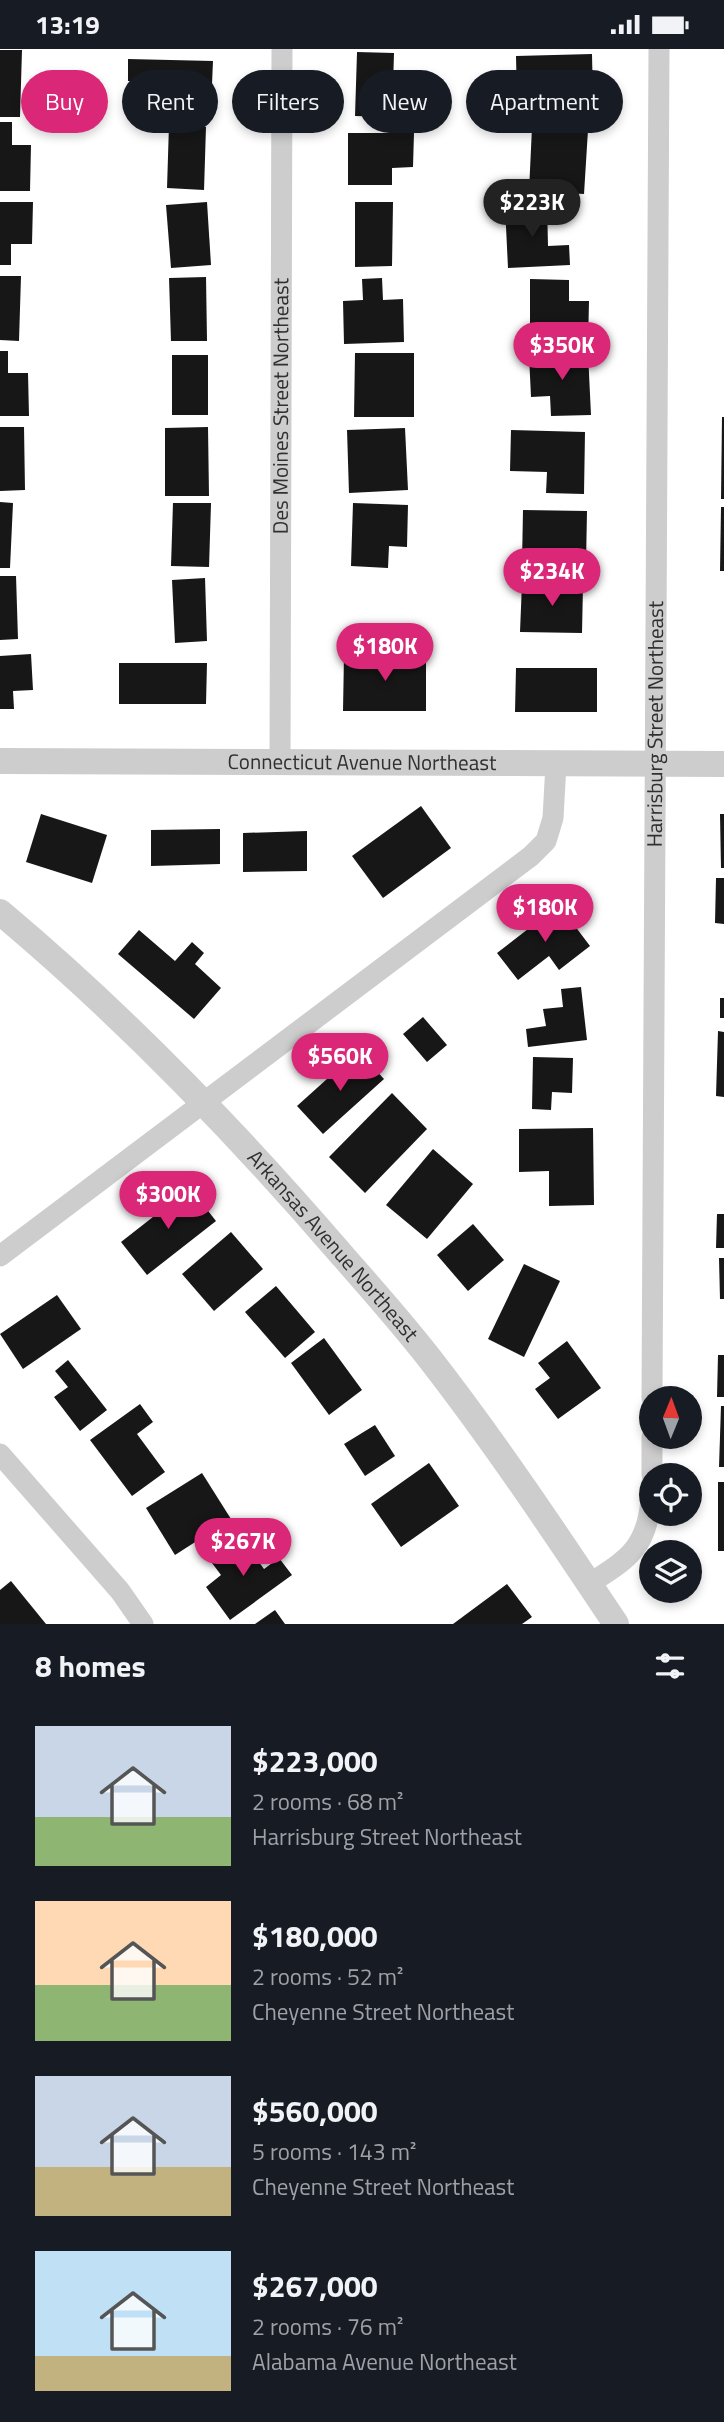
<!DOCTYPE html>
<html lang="en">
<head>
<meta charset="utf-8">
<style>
	body { margin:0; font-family:"Titillium Web",sans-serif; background:#20242c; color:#f1f3f6; height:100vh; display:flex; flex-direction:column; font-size:26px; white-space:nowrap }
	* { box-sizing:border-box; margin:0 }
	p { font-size:23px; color:#9ea1a6 }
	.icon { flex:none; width:38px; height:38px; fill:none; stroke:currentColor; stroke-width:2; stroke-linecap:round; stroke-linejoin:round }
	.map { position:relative; height:1575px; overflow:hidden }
	.drawer { display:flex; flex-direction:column; background:#171b24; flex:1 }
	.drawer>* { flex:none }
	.guide { position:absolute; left:21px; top:21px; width:682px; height:63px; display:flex; gap:14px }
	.needle { width:46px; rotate:1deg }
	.fabs { position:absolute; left:639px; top:1337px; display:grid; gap:14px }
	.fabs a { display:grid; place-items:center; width:63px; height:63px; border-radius:50%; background:#171b24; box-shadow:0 4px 10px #0003; font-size:35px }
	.price { position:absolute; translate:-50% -60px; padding:0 16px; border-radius:24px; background:#db2777; color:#fff; font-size:23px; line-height:46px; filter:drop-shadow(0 2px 4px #0008) }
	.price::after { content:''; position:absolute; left:50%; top:42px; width:21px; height:16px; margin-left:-10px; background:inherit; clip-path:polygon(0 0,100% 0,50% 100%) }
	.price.current { background:#222; color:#fff }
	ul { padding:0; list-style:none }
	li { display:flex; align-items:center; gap:21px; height:175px; padding:0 35px }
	li span { display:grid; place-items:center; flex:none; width:196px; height:140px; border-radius:0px; color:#555 }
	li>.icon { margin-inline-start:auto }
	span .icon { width:84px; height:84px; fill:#fffc; stroke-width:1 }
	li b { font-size:30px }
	h2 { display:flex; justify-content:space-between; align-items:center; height:84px; padding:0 35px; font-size:30px }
	.chip { padding:0 24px; border-radius:32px; background:#171b24; box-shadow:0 4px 10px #0003; font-size:24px; line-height:63px }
	.chip.current { background:#db2777; color:#fff }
	.status { display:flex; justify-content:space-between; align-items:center; height:49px; padding:0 35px; background:#171b24; direction:ltr }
	.status svg { height:19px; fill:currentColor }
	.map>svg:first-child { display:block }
	.building { fill:#171717 }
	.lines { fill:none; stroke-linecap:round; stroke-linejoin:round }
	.minor { stroke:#cdcdcd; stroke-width:21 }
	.tertiary { stroke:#cdcdcd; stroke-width:26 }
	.labels { text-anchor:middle; stroke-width:7; stroke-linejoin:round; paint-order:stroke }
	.street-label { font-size:21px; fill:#303030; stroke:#fff }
</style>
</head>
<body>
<div class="status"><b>13:19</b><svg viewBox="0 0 49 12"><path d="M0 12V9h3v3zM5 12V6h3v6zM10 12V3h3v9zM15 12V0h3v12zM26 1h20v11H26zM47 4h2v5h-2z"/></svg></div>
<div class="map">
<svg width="724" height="1575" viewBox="0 0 724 1575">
	<rect width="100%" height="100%" fill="#fff"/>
	<g class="building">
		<polygon points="0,1 22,1 20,68 0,68"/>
		<polygon points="357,3 394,4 392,68 355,67"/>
		<polygon points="592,5 593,51 517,52 516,7"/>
		<polygon points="128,10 213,12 212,35 191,34 190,56 148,56 149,33 128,32"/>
		<polygon points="0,73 12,73 12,96 31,96 30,142 0,142"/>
		<polygon points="169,76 206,78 204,141 167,139"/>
		<polygon points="532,78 588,81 584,145 529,142"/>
		<polygon points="348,84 414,84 413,118 392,119 392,136 348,136"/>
		<polygon points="0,153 33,153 32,195 11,195 11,216 0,216"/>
		<polygon points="207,153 211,216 171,219 166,156"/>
		<polygon points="355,153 393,153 392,217 355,218"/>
		<polygon points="547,155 548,197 569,196 570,216 508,219 505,157"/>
		<polygon points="0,227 21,227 19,292 0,291"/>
		<polygon points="206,228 207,292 171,292 169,229"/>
		<polygon points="382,229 383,251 403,250 404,293 344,295 343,252 363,251 362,230"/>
		<polygon points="530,230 569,231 569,252 589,252 588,296 530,295"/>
		<polygon points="0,302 8,302 8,324 28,324 29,367 0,367"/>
		<polygon points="355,304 414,304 414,368 354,368"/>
		<polygon points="588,304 591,366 551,367 550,347 531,348 529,306"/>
		<rect x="172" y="306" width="36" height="60"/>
		<polygon points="722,368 724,368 724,450 721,450"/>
		<polygon points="0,378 24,378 25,441 0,442"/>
		<polygon points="208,378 209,447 165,447 165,379"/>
		<polygon points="405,379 408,441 349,444 347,381"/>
		<polygon points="511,381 585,383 584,445 546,444 547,423 510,422"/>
		<polygon points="0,453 13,454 10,519 0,519"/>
		<polygon points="173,454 211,454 209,518 171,517"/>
		<polygon points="353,454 408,456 407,498 389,497 388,519 351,517"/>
		<polygon points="721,458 724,458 724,522 720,522"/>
		<polygon points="523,461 587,462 586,515 522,514"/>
		<polygon points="0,527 16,527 18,590 0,591"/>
		<polygon points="205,529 207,592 175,594 172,531"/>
		<polygon points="522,534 583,536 582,584 520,583"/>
		<polygon points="31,605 33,641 13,642 14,660 0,660 0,607"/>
		<polygon points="426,605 426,662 343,662 344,606"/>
		<polygon points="119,614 207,614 206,655 119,655"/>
		<polygon points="516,619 597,619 597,663 515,663"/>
		<polygon points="421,757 451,799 383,849 352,807"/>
		<polygon points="41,765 107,786 92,834 26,813"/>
		<polygon points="720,765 724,765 724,819 721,819"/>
		<polygon points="220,780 220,815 151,817 151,781"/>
		<polygon points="307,782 307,822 243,823 243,784"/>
		<polygon points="716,829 724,829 724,875 715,874"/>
		<polygon points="559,856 590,897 559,921 549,907 518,931 497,904"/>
		<polygon points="139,881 175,912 192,893 204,904 195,915 221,939 194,970 118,905"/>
		<polygon points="581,938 587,991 528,998 526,980 546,977 543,960 563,958 561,940"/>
		<rect x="720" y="949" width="4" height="20"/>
		<polygon points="423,968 447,996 427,1013 403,985"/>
		<polygon points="718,982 724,983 724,1048 716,1047"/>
		<polygon points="358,1002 384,1030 323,1085 297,1057"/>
		<polygon points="533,1008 573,1009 572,1044 552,1043 551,1061 532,1060"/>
		<polygon points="392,1044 427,1080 365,1144 329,1108"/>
		<polygon points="593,1079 594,1156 549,1157 549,1122 519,1123 519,1080"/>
		<polygon points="433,1100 473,1135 427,1190 386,1156"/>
		<polygon points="190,1139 216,1172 147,1226 121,1193"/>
		<polygon points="717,1165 724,1165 724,1199 716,1199"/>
		<polygon points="473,1175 504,1211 468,1242 437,1206"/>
		<polygon points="231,1183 263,1220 214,1262 182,1225"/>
		<polygon points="719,1209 724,1209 724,1250 720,1250"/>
		<polygon points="524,1215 560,1232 524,1308 488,1290"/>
		<polygon points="276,1237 315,1283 285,1309 245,1263"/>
		<polygon points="57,1246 81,1280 23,1320 0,1285"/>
		<polygon points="324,1289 362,1341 329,1366 291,1314"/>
		<polygon points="567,1292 601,1339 558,1370 535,1340 550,1329 538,1314"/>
		<polygon points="718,1306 724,1306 724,1348 717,1348"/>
		<polygon points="68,1311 107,1361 80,1382 54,1348 68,1338 55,1322"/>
		<polygon points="140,1355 153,1373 137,1385 165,1423 132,1447 90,1391"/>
		<polygon points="721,1357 724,1357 724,1418 719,1418"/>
		<polygon points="375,1376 395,1407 365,1427 344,1395"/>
		<polygon points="429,1414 459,1457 401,1498 371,1455"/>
		<polygon points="202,1424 231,1470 175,1506 146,1459"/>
		<rect x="718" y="1433" width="6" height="69"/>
		<polygon points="240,1487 264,1520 279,1509 292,1526 230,1571 206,1538 221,1526 209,1510"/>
		<polygon points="11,1532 46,1575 0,1575 0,1541"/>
		<polygon points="507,1535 532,1568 522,1575 453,1575"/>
		<polygon points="275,1561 285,1575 255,1575"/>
	</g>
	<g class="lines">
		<g class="minor">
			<path id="s1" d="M 280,714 L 282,0"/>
			<polyline points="0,1207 531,807 546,792 553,769 556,715"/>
			<path id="s2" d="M 652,1349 L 659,0"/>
			<polyline points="0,1405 120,1542 143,1575"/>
			<polyline points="652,1426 652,1388"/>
			<path d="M 589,1535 C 628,1510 647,1499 651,1450"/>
		</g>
		<g class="tertiary">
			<path id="s3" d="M 0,712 L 724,715"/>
			<path id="s4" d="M 0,863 C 123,966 236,1083 341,1205 C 371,1239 402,1274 430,1310 C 496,1395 556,1485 616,1575"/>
		</g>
	</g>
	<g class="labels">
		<g class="street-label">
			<text dy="7" stroke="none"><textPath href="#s1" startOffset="357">Des Moines Street Northeast</textPath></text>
			<text dy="7" stroke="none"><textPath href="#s2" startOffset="674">Harrisburg Street Northeast</textPath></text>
			<text dy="7" stroke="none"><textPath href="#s3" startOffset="362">Connecticut Avenue Northeast</textPath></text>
			<text dy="7" stroke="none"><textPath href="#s4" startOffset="472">Arkansas Avenue Northeast</textPath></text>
		</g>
	</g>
</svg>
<div class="fabs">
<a><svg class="needle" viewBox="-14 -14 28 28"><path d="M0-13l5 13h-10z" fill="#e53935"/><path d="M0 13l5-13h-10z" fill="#9ea1a6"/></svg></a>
<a><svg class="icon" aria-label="locate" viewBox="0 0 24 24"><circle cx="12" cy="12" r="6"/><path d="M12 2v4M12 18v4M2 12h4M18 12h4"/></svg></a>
<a><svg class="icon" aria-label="layers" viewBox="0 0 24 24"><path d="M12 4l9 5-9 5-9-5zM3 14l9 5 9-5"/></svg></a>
</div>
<b class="price current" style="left:532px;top:190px">$223K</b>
<b class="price" style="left:562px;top:333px">$350K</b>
<b class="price" style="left:552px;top:559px">$234K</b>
<b class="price" style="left:385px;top:634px">$180K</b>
<b class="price" style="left:545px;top:895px">$180K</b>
<b class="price" style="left:340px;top:1044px">$560K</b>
<b class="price" style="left:168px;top:1182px">$300K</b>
<b class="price" style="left:243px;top:1529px">$267K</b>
<div class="guide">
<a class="chip current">Buy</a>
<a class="chip">Rent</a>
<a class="chip">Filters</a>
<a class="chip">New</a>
<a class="chip">Apartment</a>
</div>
</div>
<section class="drawer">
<h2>8 homes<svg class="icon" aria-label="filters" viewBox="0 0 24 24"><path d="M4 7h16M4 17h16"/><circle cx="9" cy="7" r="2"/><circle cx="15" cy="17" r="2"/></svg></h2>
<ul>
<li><span style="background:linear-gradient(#c9d6e8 65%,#8fb573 0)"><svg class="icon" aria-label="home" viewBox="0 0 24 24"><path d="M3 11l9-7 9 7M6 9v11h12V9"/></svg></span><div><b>$223,000</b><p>2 rooms · 68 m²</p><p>Harrisburg Street Northeast</p></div></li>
<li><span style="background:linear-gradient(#ffd9b3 60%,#8fb573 0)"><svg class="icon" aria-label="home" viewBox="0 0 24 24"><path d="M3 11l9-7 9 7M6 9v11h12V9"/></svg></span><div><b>$180,000</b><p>2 rooms · 52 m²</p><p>Cheyenne Street Northeast</p></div></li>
<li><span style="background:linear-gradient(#c9d6e8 65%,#c2b280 0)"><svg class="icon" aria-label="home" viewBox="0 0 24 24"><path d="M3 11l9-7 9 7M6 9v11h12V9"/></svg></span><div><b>$560,000</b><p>5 rooms · 143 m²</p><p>Cheyenne Street Northeast</p></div></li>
<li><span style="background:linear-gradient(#bfe0f5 75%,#c2b280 0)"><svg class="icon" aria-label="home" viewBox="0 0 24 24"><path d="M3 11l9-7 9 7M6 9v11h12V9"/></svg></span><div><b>$267,000</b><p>2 rooms · 76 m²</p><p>Alabama Avenue Northeast</p></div></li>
</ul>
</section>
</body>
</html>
